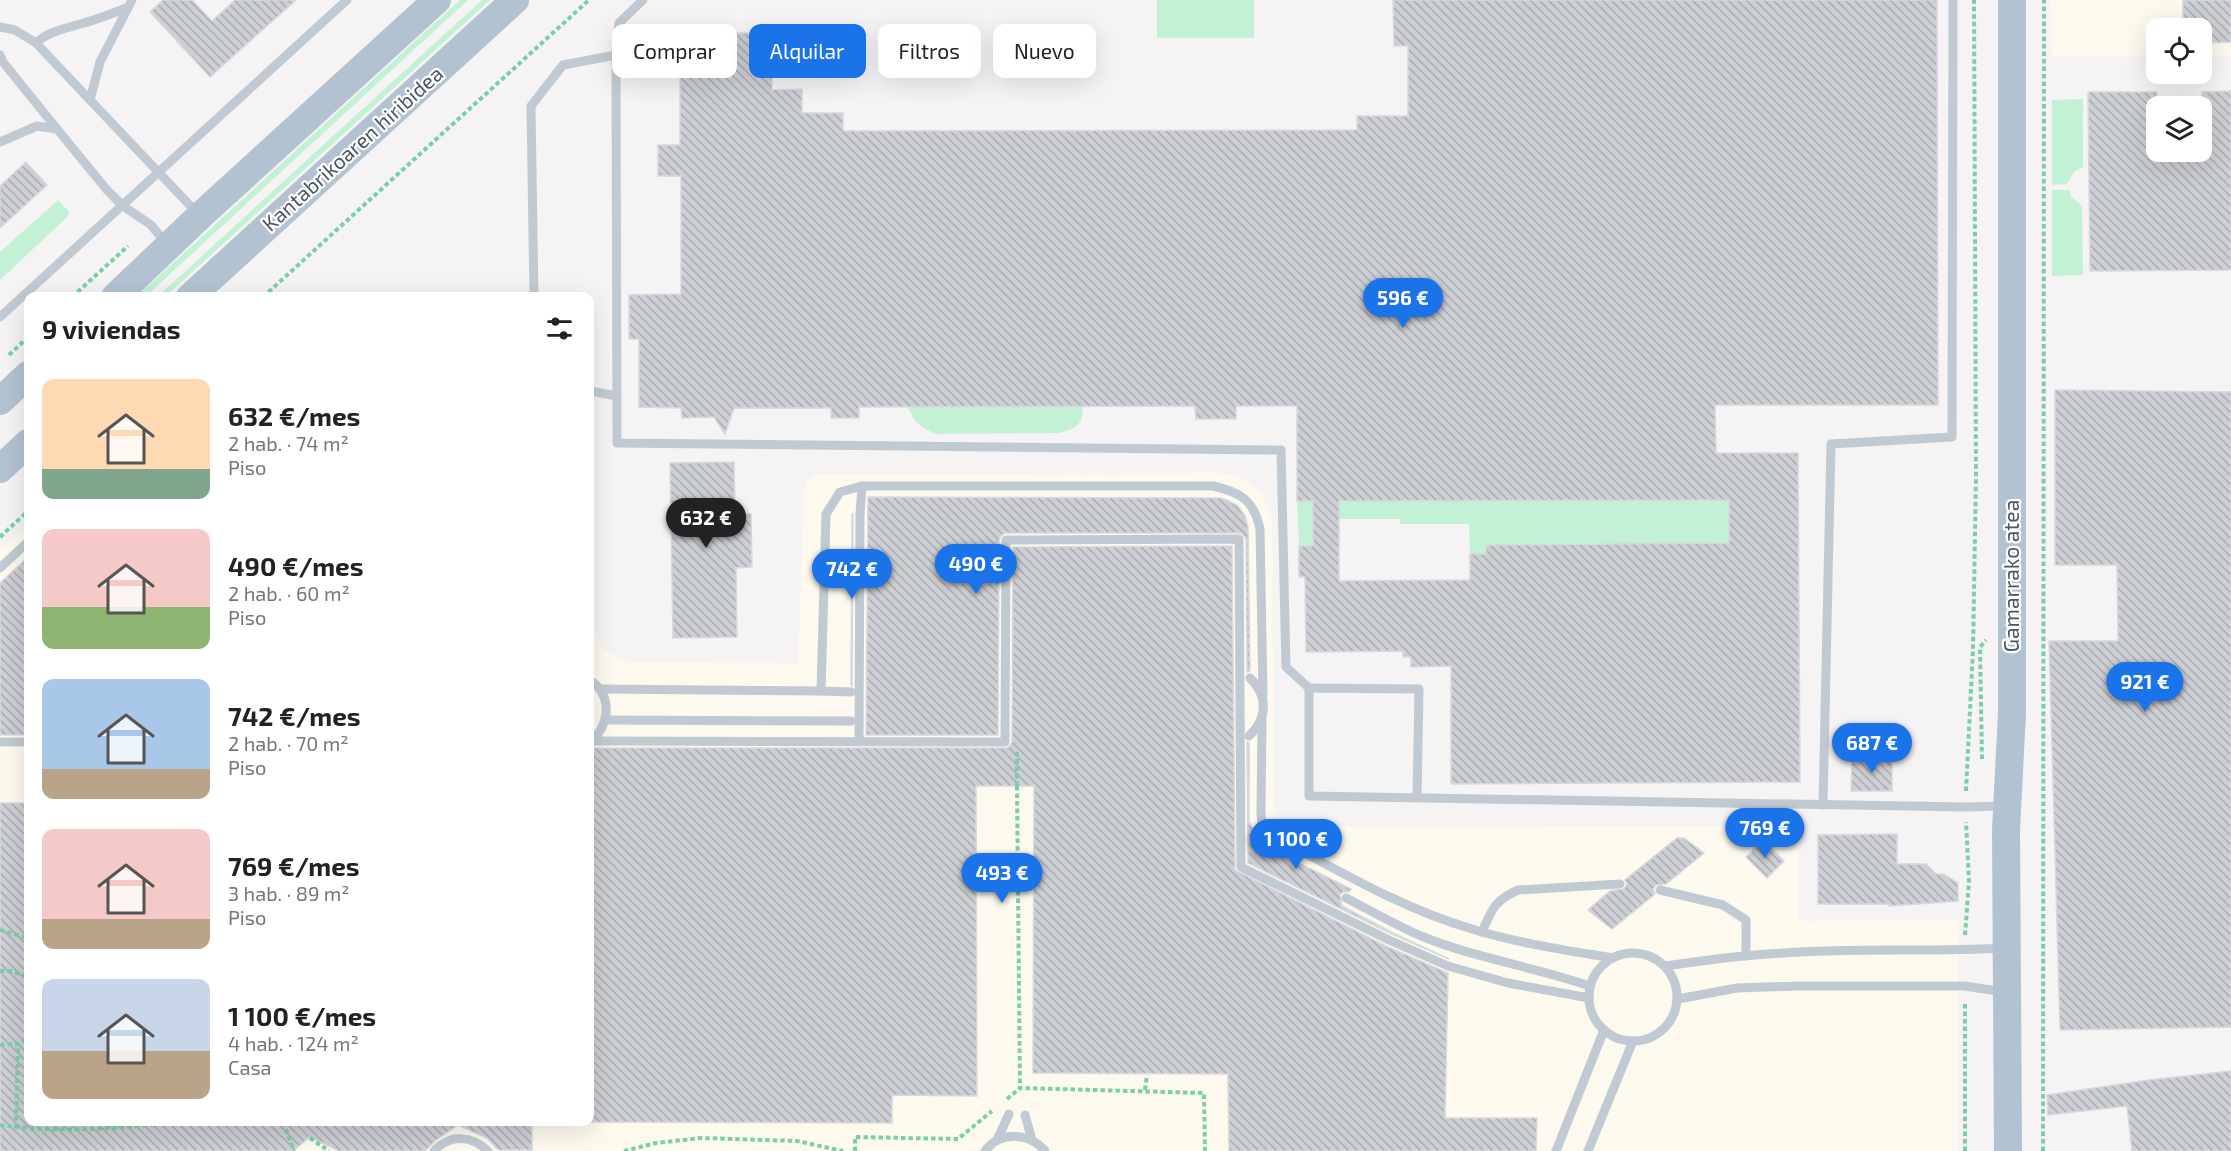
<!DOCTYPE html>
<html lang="es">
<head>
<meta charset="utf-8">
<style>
	body { margin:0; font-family:"Exo 2",sans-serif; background:#f6f6f6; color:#222; height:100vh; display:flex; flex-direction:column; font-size:22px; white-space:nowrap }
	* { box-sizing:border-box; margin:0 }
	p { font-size:20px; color:#767676 }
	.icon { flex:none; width:33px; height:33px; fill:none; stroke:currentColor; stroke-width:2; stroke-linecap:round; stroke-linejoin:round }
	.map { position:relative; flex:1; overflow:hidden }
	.details { position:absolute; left:24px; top:292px; width:570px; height:834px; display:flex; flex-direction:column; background:#fff; border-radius:12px; box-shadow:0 6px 24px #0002 }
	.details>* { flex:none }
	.hud { position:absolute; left:612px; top:24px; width:570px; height:54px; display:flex; gap:12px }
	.fabs { position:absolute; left:2146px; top:18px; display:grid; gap:12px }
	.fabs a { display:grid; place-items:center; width:66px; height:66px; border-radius:12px; background:#fff; box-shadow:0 6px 24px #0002; font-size:30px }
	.price { position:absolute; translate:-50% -51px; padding:0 14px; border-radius:21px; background:#1a73e8; color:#fff; font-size:20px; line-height:39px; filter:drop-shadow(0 2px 3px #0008) }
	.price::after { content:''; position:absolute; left:50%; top:36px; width:18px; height:14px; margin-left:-9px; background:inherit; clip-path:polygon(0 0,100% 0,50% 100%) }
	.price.selected { background:#222; color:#fff }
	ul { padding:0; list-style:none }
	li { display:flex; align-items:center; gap:18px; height:150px; padding:0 18px }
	li span { display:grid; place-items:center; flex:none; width:168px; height:120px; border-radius:12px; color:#555 }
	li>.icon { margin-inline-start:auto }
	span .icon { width:72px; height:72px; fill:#fffc; stroke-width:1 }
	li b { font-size:26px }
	h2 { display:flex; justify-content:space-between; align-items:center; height:72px; padding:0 18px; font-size:26px }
	.tag { padding:0 21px; border-radius:12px; background:#fff; box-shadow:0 6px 24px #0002; font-size:21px; line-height:54px }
	.tag.selected { background:#1a73e8; color:#fff }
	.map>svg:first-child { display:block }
	.commercial { fill:#fdf9ef }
	.green { fill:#c3f1d5 }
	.building { fill:url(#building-back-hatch); stroke:#d7d9de; stroke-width:1.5; fill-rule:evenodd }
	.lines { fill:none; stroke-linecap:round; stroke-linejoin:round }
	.path { stroke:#7ad0a6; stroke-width:4; stroke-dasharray:4.5 3; stroke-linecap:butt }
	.service { stroke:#c1cad2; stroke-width:9 }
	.primary { stroke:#b3c2d1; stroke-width:28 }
	.path-bridge { stroke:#7ad0a6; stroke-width:4; stroke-dasharray:4.5 3; stroke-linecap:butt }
	.service-bridge { stroke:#c1cad2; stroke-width:9 }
	.labels { text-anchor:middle; stroke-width:4.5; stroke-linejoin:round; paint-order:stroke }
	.street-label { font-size:21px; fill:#4a5661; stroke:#fff }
</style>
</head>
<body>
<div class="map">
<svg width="2231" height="1151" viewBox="0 0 2231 1151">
	<defs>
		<pattern id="building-back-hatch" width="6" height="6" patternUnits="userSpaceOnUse" patternTransform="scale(1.5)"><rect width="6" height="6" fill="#cdcfd5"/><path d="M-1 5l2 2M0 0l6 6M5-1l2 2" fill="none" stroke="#a8abb0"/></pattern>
	</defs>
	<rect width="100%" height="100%" fill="#f5f3f3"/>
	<g class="commercial">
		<polygon points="2051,0 2231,0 2231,56 2202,56 2202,28 2157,28 2157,56 2052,57"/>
		<polygon points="590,468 593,482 593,627 597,638 605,650 620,659 632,662 798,663 805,484 816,474 1220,473 1231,474 1245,480 1256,488 1264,498 1272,518 1274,804 1276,815 1282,821 1296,827 1799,826 1799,921 1959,920 1957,1151 0,1151 0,550 28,525 28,1122 590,1122"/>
	</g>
	<g class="green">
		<polygon points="460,0 468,0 145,297 136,297"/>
		<polygon points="482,0 490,0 165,297 157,297"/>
		<rect x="1157" y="0" width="97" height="38"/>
		<polygon points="2083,99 2083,167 2074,172 2067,184 2052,185 2052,100"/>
		<polygon points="2052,190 2069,190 2071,196 2082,206 2083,275 2052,276"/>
		<polygon points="58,200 69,212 67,217 0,280 0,252"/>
		<path d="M 1083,406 C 1083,425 1076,428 1060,433 L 936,434 C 921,428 914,422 908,407 Z"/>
		<polygon points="1716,453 1729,453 1729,522 1798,522 1799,543 1486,545 1486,554 1470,554 1469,524 1400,524 1400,519 1314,519 1313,546 1299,546 1297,501 1715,500"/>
	</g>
	<g class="building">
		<polygon points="163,0 192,0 212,21 235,0 296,0 210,77 150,12"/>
		<path d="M 1393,0 L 1937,0 L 1938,405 L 1715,405 L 1716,453 L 1798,453 L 1800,782 L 1451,784 L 1451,666 L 1411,667 L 1411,657 L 1403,657 L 1403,651 L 1306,652 L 1305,577 L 1299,577 L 1299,546 L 1313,546 L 1313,501 L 1297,501 L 1297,406 L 1236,406 L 1236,419 L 1196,419 L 1195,406 L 859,407 L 859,418 L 831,418 L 831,408 L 734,408 L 725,434 L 714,417 L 682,418 L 681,408 L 639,407 L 639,339 L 629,339 L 629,295 L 681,294 L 681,176 L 658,176 L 658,145 L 680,145 L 680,33 L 770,33 L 770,48 L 772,48 L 772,90 L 802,89 L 802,113 L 843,113 L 843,131 L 1357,130 L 1357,116 L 1408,116 L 1408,46 L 1394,46 ZM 1729,500 L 1729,543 L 1486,545 L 1486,554 L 1470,554 L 1470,580 L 1339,581 L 1339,501 Z"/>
		<polygon points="2183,0 2231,0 2231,42 2202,43 2202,28 2183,28"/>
		<polygon points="2231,91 2231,270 2090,271 2088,92 2157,92 2157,152 2202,152 2202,92"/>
		<polygon points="26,162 47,185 0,228 0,186"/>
		<polygon points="2055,390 2231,392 2231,1027 2060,1030 2049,641 2118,641 2117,565 2055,565"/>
		<polygon points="734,462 735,514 751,514 752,567 736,568 737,637 673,638 670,463"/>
		<polygon points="868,497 1221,498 1229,501 1238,506 1245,516 1248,527 1250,671 1247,672 1246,539 1242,533 1005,533 1001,536 999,540 998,735 866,735"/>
		<polygon points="852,514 853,514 852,686 851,685"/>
		<polygon points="1232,546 1235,870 1386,946 1448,973 1445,1118 1537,1118 1536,1151 1229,1151 1228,1074 1033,1073 1034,786 976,786 977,1096 892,1095 892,1123 590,1122 590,748 1008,748 1012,742 1013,547"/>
		<polygon points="28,557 28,735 0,735 0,583"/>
		<polygon points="1247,742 1249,743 1249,821 1257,839 1269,848 1351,889 1349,892 1343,892 1340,895 1342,906 1395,934 1449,959 1392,934 1248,863"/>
		<polygon points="1852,756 1892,756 1892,791 1851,791"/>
		<polygon points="0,803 28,803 28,1122 532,1122 532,1150 498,1150 487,1138 458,1125 436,1140 425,1151 339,1151 310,1137 293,1151 0,1151"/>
		<polygon points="1897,834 1897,864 1926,864 1936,874 1943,874 1958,883 1958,901 1889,906 1889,904 1818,904 1818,835"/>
		<polygon points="1677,838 1684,838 1704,853 1666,884 1656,885 1653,889 1655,894 1612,929 1588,910 1610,891 1624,889 1627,884 1625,880"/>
		<polygon points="1763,840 1784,861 1767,878 1746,857"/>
		<polygon points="2231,1071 2231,1151 2132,1151 2127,1106 2048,1115 2047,1095 2149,1080"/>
	</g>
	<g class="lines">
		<g class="path">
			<polyline points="72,297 128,246"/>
			<polyline points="263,297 589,0"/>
			<polyline points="9,355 28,337"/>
			<polyline points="0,537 28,511"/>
			<polyline points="1982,759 1980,647 1986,640"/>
			<polyline points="1017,786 1020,1088 1204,1093 1205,1151"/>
			<polyline points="1966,791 1973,650 1976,475 1974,0"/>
			<polyline points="0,930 28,938"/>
			<polyline points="1965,935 1969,881 1966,822"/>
			<polyline points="0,971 12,971 28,978"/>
			<polyline points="24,974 28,970"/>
			<polyline points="0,1045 18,1044 28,1038"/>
			<polyline points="1145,1090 1147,1075"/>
			<polyline points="1007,1099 1020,1088"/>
			<polyline points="283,1122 294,1151"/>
			<path d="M 0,1125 C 59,1133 117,1129 176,1122"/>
			<polyline points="16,1128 18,1044"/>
			<polyline points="310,1138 329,1151"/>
			<polyline points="624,1151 656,1143 701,1138 797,1141 843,1151"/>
			<polyline points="855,1151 855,1137 958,1139 992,1111"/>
			<polyline points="1965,1151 1965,1002"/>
			<polyline points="2043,1151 2044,0"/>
		</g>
		<g class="service">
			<polyline points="643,0 619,23 616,55 617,443 1281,450 1286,667 1309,688"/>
			<polyline points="0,27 15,30 36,43 199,215"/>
			<path d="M 36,43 C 49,31 64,29 80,24 C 96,20 111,14 126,8"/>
			<polyline points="0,55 3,62 57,129"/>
			<polyline points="90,100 100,62 132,0"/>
			<polyline points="0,142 37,126 57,129 107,190 123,206 151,225 166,243"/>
			<polyline points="534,297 531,106 563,65 616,55"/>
			<polyline points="0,317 347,0"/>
			<polyline points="590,391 617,396"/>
			<polyline points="860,514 862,486"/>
			<polyline points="0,568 28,542"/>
			<path d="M 590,680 C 609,693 611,715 598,734"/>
			<path d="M 600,689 L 821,691 L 826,514 L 840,492 L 862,486 L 1213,486 C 1240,492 1254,500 1260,529 L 1263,696"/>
			<polyline points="821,691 851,692"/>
			<polyline points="605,720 851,721"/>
			<path d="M 1262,720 L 1261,814 L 1262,825 L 1268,833 C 1334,868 1400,908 1472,929 C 1517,943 1565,950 1612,958"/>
			<path d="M 1249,736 C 1268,718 1268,696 1250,678"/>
			<polyline points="0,742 28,742"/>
			<polyline points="1417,798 1419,689 1309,688 1309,796 1965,807 2004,806"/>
			<polyline points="1823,805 1831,444 1952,437 1953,0"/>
			<polyline points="1660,890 1723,905 1746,920 1746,956"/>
			<path d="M 1346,898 C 1371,911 1396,925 1421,936 C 1475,958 1534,967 1590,986"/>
			<path d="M 1482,932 C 1492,909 1495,900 1518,890 L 1620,884"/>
			<circle cx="1633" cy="997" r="44"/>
			<polyline points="1448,966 1508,983 1589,998"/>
			<path d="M 1666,966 C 1705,960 1745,955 1784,953 C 1858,948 1931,952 2005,948"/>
			<polyline points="1678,999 1737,988 1798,986 1965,986 2004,992"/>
			<polyline points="1025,1115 1032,1140"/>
			<polyline points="997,1140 1009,1114"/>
			<path d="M 434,1151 C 450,1134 471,1135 488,1151"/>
			<path d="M 985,1151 C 1000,1131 1029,1132 1045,1151"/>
			<polyline points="1556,1151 1604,1030"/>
			<polyline points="1588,1151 1633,1041"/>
		</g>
		<g class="primary">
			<polyline points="115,297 200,216 437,0"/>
			<polyline points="190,297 515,0"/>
			<polyline points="0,401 28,375"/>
			<polyline points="0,469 28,443"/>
			<polyline points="2008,1151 2006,830 2012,713 2012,0"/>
		</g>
		<polyline class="path-bridge" points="1017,786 1017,752"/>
		<g class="service-bridge">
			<polyline points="590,741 1005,742 1006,540 1239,539 1241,867 1389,940 1448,966"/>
			<polyline points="859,742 860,514"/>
		</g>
	</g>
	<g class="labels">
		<g class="street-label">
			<text transform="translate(353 149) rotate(-42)" y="7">Kantabrikoaren hiribidea</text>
			<text transform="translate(2012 576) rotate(-90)" y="7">Gamarrako atea</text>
		</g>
	</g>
</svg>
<div class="fabs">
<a><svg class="icon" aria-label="locate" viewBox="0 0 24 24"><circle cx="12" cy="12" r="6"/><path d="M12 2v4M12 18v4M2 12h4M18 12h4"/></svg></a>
<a><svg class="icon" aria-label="layers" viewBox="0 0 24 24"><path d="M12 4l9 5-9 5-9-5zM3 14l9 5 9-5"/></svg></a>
</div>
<b class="price" style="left:1403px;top:329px">596 €</b>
<b class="price selected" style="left:706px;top:549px">632 €</b>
<b class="price" style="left:976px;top:595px">490 €</b>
<b class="price" style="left:852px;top:600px">742 €</b>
<b class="price" style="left:2145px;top:713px">921 €</b>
<b class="price" style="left:1872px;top:774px">687 €</b>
<b class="price" style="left:1765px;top:859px">769 €</b>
<b class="price" style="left:1296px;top:870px">1 100 €</b>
<b class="price" style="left:1002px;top:904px">493 €</b>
<div class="hud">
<a class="tag">Comprar</a>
<a class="tag selected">Alquilar</a>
<a class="tag">Filtros</a>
<a class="tag">Nuevo</a>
</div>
<section class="details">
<h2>9 viviendas<svg class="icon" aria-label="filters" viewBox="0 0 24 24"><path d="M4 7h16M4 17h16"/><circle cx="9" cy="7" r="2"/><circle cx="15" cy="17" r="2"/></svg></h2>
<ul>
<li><span style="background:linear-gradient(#ffd9b3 75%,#7fa58c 0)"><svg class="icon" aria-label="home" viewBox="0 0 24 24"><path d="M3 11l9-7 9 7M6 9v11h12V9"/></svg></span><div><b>632 €/mes</b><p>2 hab. · 74 m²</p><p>Piso</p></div></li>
<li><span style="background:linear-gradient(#f6c9c9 65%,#8fb573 0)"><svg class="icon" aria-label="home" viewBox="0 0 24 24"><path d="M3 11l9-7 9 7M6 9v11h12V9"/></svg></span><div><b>490 €/mes</b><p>2 hab. · 60 m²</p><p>Piso</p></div></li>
<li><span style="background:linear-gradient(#a9c7e8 75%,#b9a48a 0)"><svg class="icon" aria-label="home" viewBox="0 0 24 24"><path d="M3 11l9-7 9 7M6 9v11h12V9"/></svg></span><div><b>742 €/mes</b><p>2 hab. · 70 m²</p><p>Piso</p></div></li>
<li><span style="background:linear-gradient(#f6c9c9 75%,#b9a48a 0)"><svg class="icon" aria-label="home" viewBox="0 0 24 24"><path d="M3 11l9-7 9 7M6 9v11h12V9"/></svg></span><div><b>769 €/mes</b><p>3 hab. · 89 m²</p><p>Piso</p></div></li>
<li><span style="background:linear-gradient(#c9d6e8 60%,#b9a48a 0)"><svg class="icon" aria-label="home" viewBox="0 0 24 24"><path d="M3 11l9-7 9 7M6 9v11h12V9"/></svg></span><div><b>1 100 €/mes</b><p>4 hab. · 124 m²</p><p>Casa</p></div></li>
</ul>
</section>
</div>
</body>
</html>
